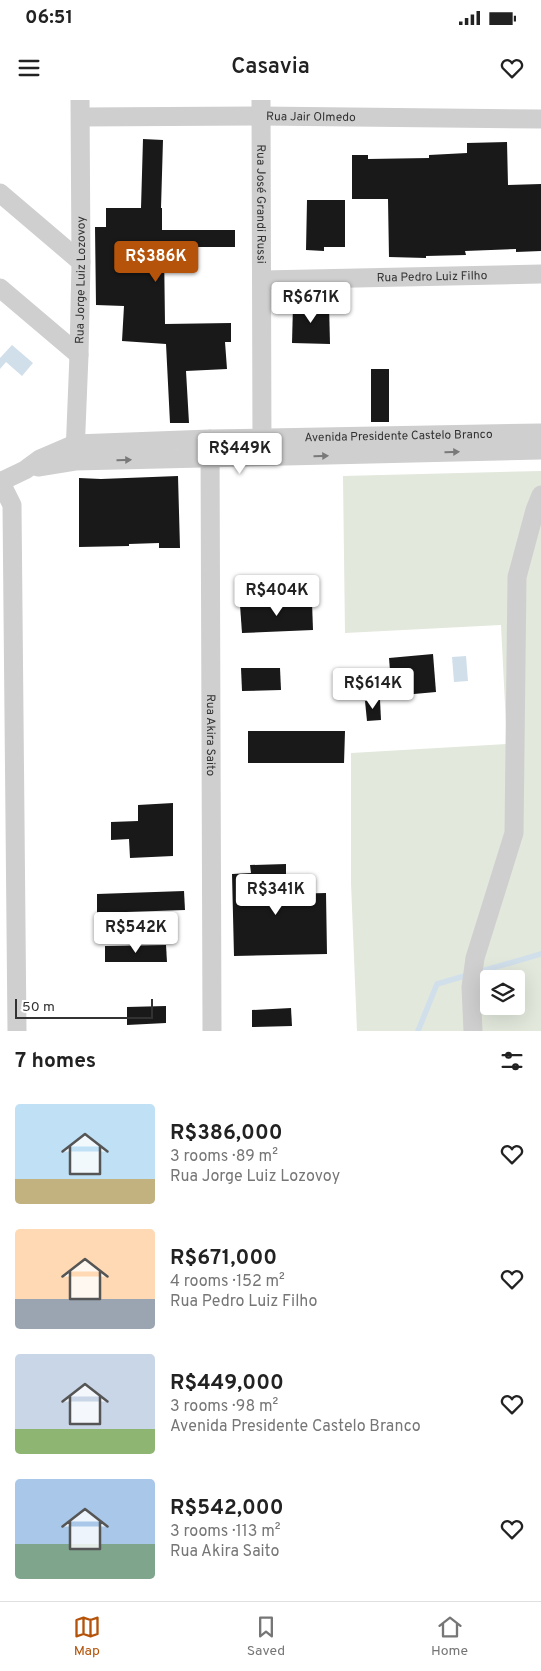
<!DOCTYPE html>
<html lang="en">
<head>
<meta charset="utf-8">
<style>
	body { margin:0; font-family:Overpass,sans-serif; background:#f6f6f6; color:#222; height:100vh; display:flex; flex-direction:column; font-size:19px; white-space:nowrap }
	* { box-sizing:border-box; margin:0 }
	p { font-size:16px; color:#767676 }
	.icon { flex:none; width:28px; height:28px; fill:none; stroke:currentColor; stroke-width:2; stroke-linecap:round; stroke-linejoin:round }
	.map { position:relative; height:931px; overflow:hidden }
	.details { display:flex; flex-direction:column; background:#fff; flex:1 }
	.details>* { flex:none }
	.tools { position:absolute; left:480px; top:870px; display:grid; gap:10px }
	.tools a { display:grid; place-items:center; width:45px; height:45px; border-radius:5px; background:#fff; box-shadow:0 5px 20px #0002; font-size:25px }
	.scale { position:absolute; left:15px; bottom:12px; width:138px; box-sizing:border-box; padding-left:5px; border:2px solid #323232; border-top:0; font-size:14px; line-height:18px; white-space:nowrap; color:#323232; -webkit-text-stroke:4px #fff; paint-order:stroke }
	.price { position:absolute; translate:-50% -42px; padding:0 11px; border-radius:5px; background:#fff; color:#222; font-size:16px; line-height:32px; filter:drop-shadow(0 1px 2px #0008) }
	.price::after { content:''; position:absolute; left:50%; top:30px; width:15px; height:11px; margin-left:-8px; background:inherit; clip-path:polygon(0 0,100% 0,50% 100%) }
	.price.on { background:#b45309; color:#fff }
	ul { padding:0; list-style:none }
	li { display:flex; align-items:center; gap:15px; height:125px; padding:0 15px }
	li span { display:grid; place-items:center; flex:none; width:140px; height:100px; border-radius:5px; color:#555 }
	li>.icon { margin-inline-start:auto }
	span .icon { width:60px; height:60px; fill:#fffc; stroke-width:1 }
	li b { font-size:21px }
	h2 { display:flex; justify-content:space-between; align-items:center; height:60px; padding:0 15px; font-size:21px }
	.status { display:flex; justify-content:space-between; align-items:center; height:35px; padding:0 25px; background:#fff; direction:ltr }
	.status svg { height:14px; fill:currentColor }
	header { display:flex; justify-content:space-between; align-items:center; height:65px; padding:0 15px; background:#fff; font-size:22px; font-weight:600 }
	.tabs { display:flex; justify-content:space-around; align-items:center; height:70px; border-top:1px solid #e0e0e0; background:#fff; font-size:14px; color:#767676 }
	.tabs a { display:grid; justify-items:center; gap:2px }
	.tabs .on { color:#b45309 }
	.map>svg:first-child { display:block }
	.green { fill:#e2e8dc; fill-rule:evenodd }
	.water { fill:#d1dfeb }
	.lines { fill:none; stroke-linecap:round; stroke-linejoin:round }
	.stream { stroke:#d1dfeb; stroke-width:5.5 }
	.building { fill:#191919 }
	.minor { stroke:#cfcfcf; stroke-width:19 }
	.oneway { fill:#797979 }
	.labels { text-anchor:middle; stroke-width:5; stroke-linejoin:round; paint-order:stroke }
	.street-label { font-size:12px; fill:#323232; stroke:#fff }
</style>
</head>
<body>
<div class="status"><b>06:51</b><svg viewBox="0 0 49 12"><path d="M0 12V9h3v3zM5 12V6h3v6zM10 12V3h3v9zM15 12V0h3v12zM26 1h20v11H26zM47 4h2v5h-2z"/></svg></div>
<header><svg class="icon" aria-label="menu" viewBox="0 0 24 24"><path d="M4 6h16M4 12h16M4 18h16"/></svg>Casavia<svg class="icon" aria-label="heart" viewBox="0 0 24 24"><path d="M12 20l-8-8c-3-5 5-10 8-4 3-6 11-1 8 4z"/></svg></header>
<div class="map">
<svg width="541" height="931" viewBox="0 0 541 931">
	<rect width="100%" height="100%" fill="#fff"/>
	<path class="green" d="M 541,371 L 541,931 L 357,931 L 351,783 L 351,653 L 507,644 L 501,525 L 345,533 L 343,376 ZM 489,879 L 516,879 L 516,906 L 489,906 Z"/>
	<g class="water">
		<polygon points="12,245 33,263 22,276 6,262 0,269 0,258"/>
		<polygon points="466,556 468,581 454,582 452,557"/>
	</g>
	<g class="lines">
		<polyline class="stream" points="418,931 437,884 541,854"/>
	</g>
	<g class="building">
		<polygon points="143,39 163,40 161,108 162,108 162,130 235,130 235,147 164,147 165,224 231,223 231,242 225,242 227,269 186,271 189,323 170,323 166,244 122,241 124,206 96,205 95,127 106,127 106,108 141,108"/>
		<polygon points="507,42 508,85 541,84 541,151 516,152 516,149 465,151 466,155 426,156 426,158 389,157 388,99 352,99 352,55 368,55 368,59 429,58 429,55 467,53 467,43"/>
		<polygon points="307,100 345,100 345,147 324,147 324,151 306,150"/>
		<polygon points="329,204 330,244 292,243 293,205"/>
		<rect x="371" y="269" width="18" height="53"/>
		<polygon points="178,376 180,448 159,448 159,443 129,444 129,446 79,447 79,378 101,379"/>
		<polygon points="312,502 313,530 242,533 240,505"/>
		<polygon points="433,554 436,592 392,596 389,558"/>
		<polygon points="241,568 280,568 281,590 242,591"/>
		<polygon points="380,600 381,620 367,621 365,601"/>
		<polygon points="248,631 345,631 344,663 248,663"/>
		<polygon points="173,703 173,756 130,758 129,739 111,740 111,722 138,721 138,705"/>
		<polygon points="286,764 286,794 326,793 327,854 234,856 232,774 251,773 250,765"/>
		<polygon points="184,791 185,810 97,813 97,794"/>
		<polygon points="166,845 167,862 105,862 105,846"/>
		<polygon points="166,906 166,923 127,925 127,907"/>
		<polygon points="291,908 292,926 252,927 252,910"/>
	</g>
	<g class="lines">
		<g class="minor">
			<path id="s1" d="M 261,0 L 262,351"/>
			<path id="s2" d="M 81,17 L 261,16 L 541,19"/>
			<polyline points="0,93 81,162"/>
			<path id="s3" d="M 263,180 L 541,174"/>
			<polyline points="0,188 79,255"/>
			<path id="s4" d="M 210,339 L 212,931"/>
			<path id="s5" d="M 75,354 L 79,255 L 81,162 L 80,0"/>
			<polyline points="38,367 75,361 541,350"/>
			<polyline points="0,381 12,405 17,931"/>
			<path id="s6" d="M 0,382 L 25,370 L 40,359 L 75,344 L 210,339 L 541,333"/>
			<polyline points="473,931 471,887 475,858 514,733 517,477 535,410 541,395"/>
		</g>
	</g>
	<defs><path id="oneway-solid" d="M-6-.8H1V-3.2L6.5 0L1 3.2V.8H-6Z" transform="scale(1.25)"/></defs>
	<g class="oneway">
		<use href="#oneway-solid" transform="translate(452 352) rotate(-1)"/>
		<use href="#oneway-solid" transform="translate(321 356) rotate(-2)"/>
		<use href="#oneway-solid" transform="translate(124 360) rotate(-1)"/>
	</g>
	<g class="labels">
		<g class="street-label">
			<text dy="4" stroke="none"><textPath href="#s2" startOffset="230">Rua Jair Olmedo</textPath></text>
			<text dy="4" stroke="none"><textPath href="#s1" startOffset="104">Rua José Grandi Russi</textPath></text>
			<text dy="4" stroke="none"><textPath href="#s3" startOffset="169">Rua Pedro Luiz Filho</textPath></text>
			<text dy="4" stroke="none"><textPath href="#s5" startOffset="174">Rua Jorge Luiz Lozovoy</textPath></text>
			<text dy="4" stroke="none"><textPath href="#s6" startOffset="408">Avenida Presidente Castelo Branco</textPath></text>
			<text dy="4" stroke="none"><textPath href="#s4" startOffset="296">Rua Akira Saito</textPath></text>
		</g>
	</g>
</svg>
<div class="tools">
<a><svg class="icon" aria-label="layers" viewBox="0 0 24 24"><path d="M12 4l9 5-9 5-9-5zM3 14l9 5 9-5"/></svg></a>
</div>
<div class="scale">50 m</div>
<b class="price on" style="left:156px;top:183px">R$386K</b>
<b class="price" style="left:311px;top:224px">R$671K</b>
<b class="price" style="left:240px;top:375px">R$449K</b>
<b class="price" style="left:277px;top:517px">R$404K</b>
<b class="price" style="left:373px;top:610px">R$614K</b>
<b class="price" style="left:276px;top:816px">R$341K</b>
<b class="price" style="left:136px;top:854px">R$542K</b>
</div>
<section class="details">
<h2>7 homes<svg class="icon" aria-label="filters" viewBox="0 0 24 24"><path d="M4 7h16M4 17h16"/><circle cx="9" cy="7" r="2"/><circle cx="15" cy="17" r="2"/></svg></h2>
<ul>
<li><span style="background:linear-gradient(#bfe0f5 75%,#c2b280 0)"><svg class="icon" aria-label="home" viewBox="0 0 24 24"><path d="M3 11l9-7 9 7M6 9v11h12V9"/></svg></span><div><b>R$386,000</b><p>3 rooms · 89 m²</p><p>Rua Jorge Luiz Lozovoy</p></div><svg class="icon" aria-label="heart" viewBox="0 0 24 24"><path d="M12 20l-8-8c-3-5 5-10 8-4 3-6 11-1 8 4z"/></svg></li>
<li><span style="background:linear-gradient(#ffd9b3 70%,#9aa5b1 0)"><svg class="icon" aria-label="home" viewBox="0 0 24 24"><path d="M3 11l9-7 9 7M6 9v11h12V9"/></svg></span><div><b>R$671,000</b><p>4 rooms · 152 m²</p><p>Rua Pedro Luiz Filho</p></div><svg class="icon" aria-label="heart" viewBox="0 0 24 24"><path d="M12 20l-8-8c-3-5 5-10 8-4 3-6 11-1 8 4z"/></svg></li>
<li><span style="background:linear-gradient(#c9d6e8 75%,#8fb573 0)"><svg class="icon" aria-label="home" viewBox="0 0 24 24"><path d="M3 11l9-7 9 7M6 9v11h12V9"/></svg></span><div><b>R$449,000</b><p>3 rooms · 98 m²</p><p>Avenida Presidente Castelo Branco</p></div><svg class="icon" aria-label="heart" viewBox="0 0 24 24"><path d="M12 20l-8-8c-3-5 5-10 8-4 3-6 11-1 8 4z"/></svg></li>
<li><span style="background:linear-gradient(#a9c7e8 65%,#7fa58c 0)"><svg class="icon" aria-label="home" viewBox="0 0 24 24"><path d="M3 11l9-7 9 7M6 9v11h12V9"/></svg></span><div><b>R$542,000</b><p>3 rooms · 113 m²</p><p>Rua Akira Saito</p></div><svg class="icon" aria-label="heart" viewBox="0 0 24 24"><path d="M12 20l-8-8c-3-5 5-10 8-4 3-6 11-1 8 4z"/></svg></li>
</ul>
</section>
<nav class="tabs">
<a class="on"><svg class="icon" aria-label="map" viewBox="0 0 24 24"><path d="M3 6l6-2 6 2 6-2v14l-6 2-6-2-6 2zM9 4v14M15 6v14"/></svg>Map</a>
<a><svg class="icon" aria-label="saved" viewBox="0 0 24 24"><path d="M7 4h10v16l-5-4-5 4z"/></svg>Saved</a>
<a><svg class="icon" aria-label="home" viewBox="0 0 24 24"><path d="M3 11l9-7 9 7M6 9v11h12V9"/></svg>Home</a>
</nav>
</body>
</html>
